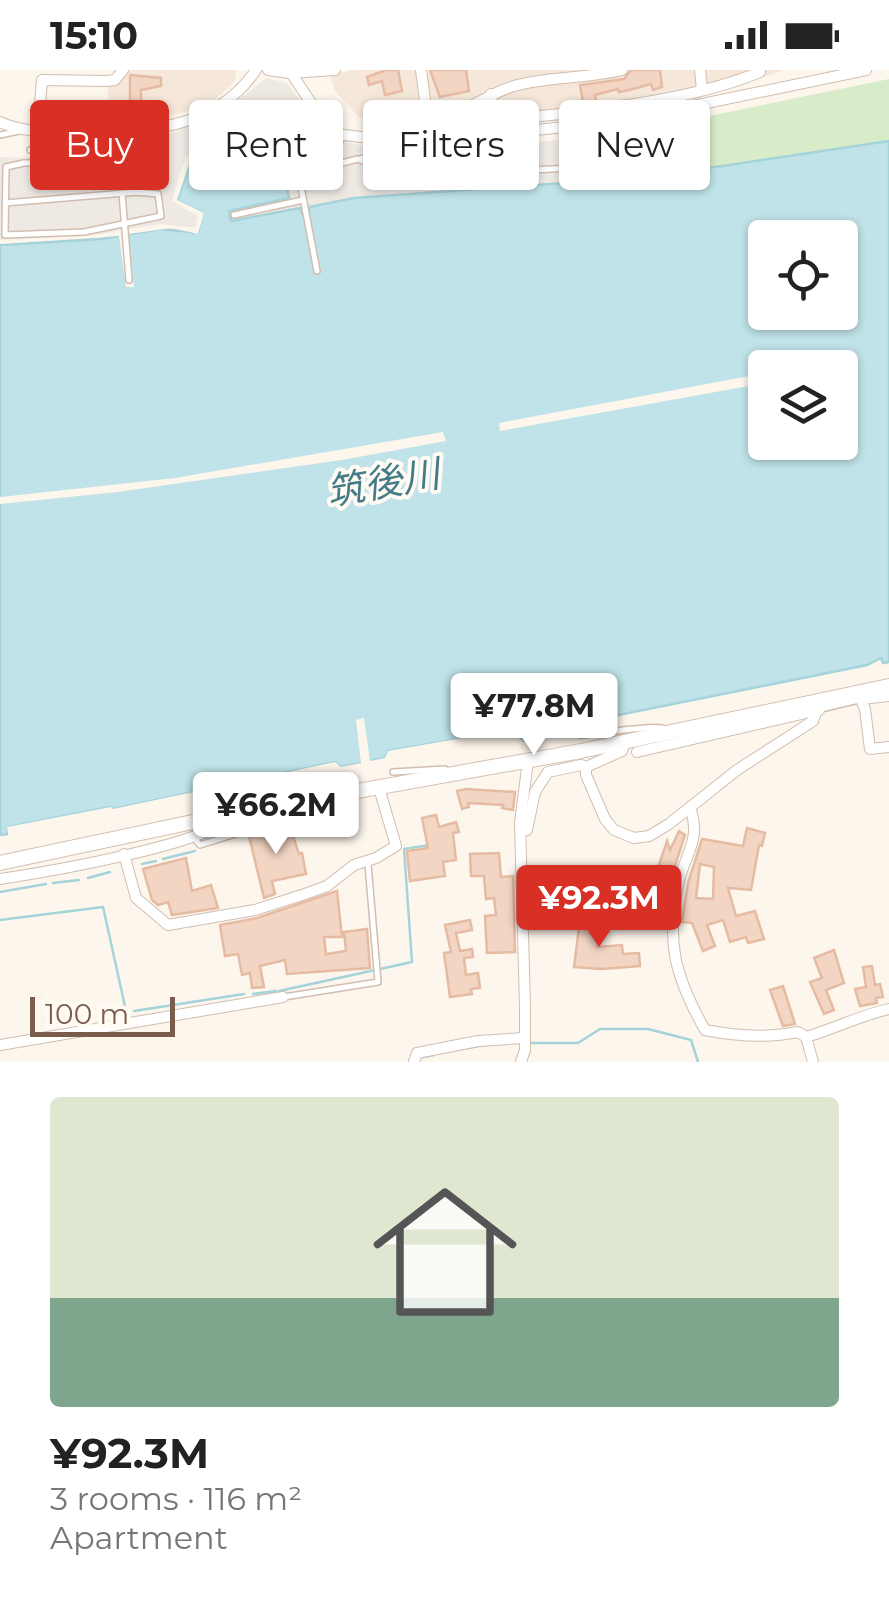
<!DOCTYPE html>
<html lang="en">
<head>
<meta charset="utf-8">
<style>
	body { margin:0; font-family:Montserrat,"Noto Sans JP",sans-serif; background:#f2f2f2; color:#222; height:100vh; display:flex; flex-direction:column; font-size:38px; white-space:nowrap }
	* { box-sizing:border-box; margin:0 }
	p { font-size:32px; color:#767676 }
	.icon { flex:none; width:55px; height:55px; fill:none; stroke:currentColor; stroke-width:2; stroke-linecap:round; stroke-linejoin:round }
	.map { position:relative; height:992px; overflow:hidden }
	.details { display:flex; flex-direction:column; background:#fff; flex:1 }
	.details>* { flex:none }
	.hud { position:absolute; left:30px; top:30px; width:830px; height:90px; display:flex; gap:20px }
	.tools { position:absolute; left:748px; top:150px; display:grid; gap:20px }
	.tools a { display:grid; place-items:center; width:110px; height:110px; border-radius:10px; background:#fff; box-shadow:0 2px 8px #0004; font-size:50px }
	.scale { position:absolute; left:30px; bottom:25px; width:145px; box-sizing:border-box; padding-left:10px; border:5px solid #7a5c4d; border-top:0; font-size:28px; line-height:35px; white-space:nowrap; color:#7a5c4d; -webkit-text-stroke:8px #fffaf3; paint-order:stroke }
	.price { position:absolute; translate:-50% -85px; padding:0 22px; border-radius:10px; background:#fff; color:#222; font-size:32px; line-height:65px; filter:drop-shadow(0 2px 5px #0008) }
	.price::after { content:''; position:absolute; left:50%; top:60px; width:30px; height:22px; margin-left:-15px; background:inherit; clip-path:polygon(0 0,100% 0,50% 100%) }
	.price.active { background:#d93025; color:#fff }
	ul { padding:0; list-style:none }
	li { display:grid; align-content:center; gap:20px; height:530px; padding:0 50px }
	li span { display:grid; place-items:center; height:310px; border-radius:10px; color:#555 }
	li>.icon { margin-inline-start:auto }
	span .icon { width:180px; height:180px; fill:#fffc; stroke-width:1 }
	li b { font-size:42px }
	.pill { padding:0 35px; border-radius:10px; background:#fff; box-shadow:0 2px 8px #0004; font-size:35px; line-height:90px }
	.pill.active { background:#d93025; color:#fff }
	.status { display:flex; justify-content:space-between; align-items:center; height:70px; padding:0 50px; background:#fff; direction:ltr }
	.status svg { height:28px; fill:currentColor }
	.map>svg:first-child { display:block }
	.residential { fill:#f5e8da }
	.industrial { fill:#efe9e4 }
	.green { fill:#d8ecc9 }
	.water { fill:#bfe3e8; stroke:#a5d3da; stroke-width:2.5; fill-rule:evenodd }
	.pier { fill:#fdf6ec }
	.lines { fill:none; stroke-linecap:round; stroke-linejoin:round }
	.stream { stroke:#a5d3da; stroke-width:2.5 }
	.building { fill:#f3d5c3; stroke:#e6bba3; stroke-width:2.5; fill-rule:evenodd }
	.service-casing { stroke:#d1beb0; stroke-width:8 }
	.minor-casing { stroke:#d1beb0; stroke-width:12 }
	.secondary-casing { stroke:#d6c0b0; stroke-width:16 }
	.service { stroke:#fff; stroke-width:5 }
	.minor { stroke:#fff; stroke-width:10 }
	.secondary { stroke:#fff; stroke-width:14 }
	.labels { text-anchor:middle; stroke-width:8; stroke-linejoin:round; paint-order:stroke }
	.water-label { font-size:38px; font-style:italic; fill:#437c86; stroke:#fffaf3 }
</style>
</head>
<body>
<div class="status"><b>15:10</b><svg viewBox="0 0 49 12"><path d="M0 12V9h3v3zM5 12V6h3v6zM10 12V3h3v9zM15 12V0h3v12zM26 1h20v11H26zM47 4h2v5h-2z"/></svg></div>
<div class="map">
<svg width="889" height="992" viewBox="0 0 889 992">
	<rect width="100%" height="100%" fill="#fdf6ec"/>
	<g class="residential">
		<polygon points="119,0 236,0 235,11 208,36 141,53 144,44 118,32 109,33 107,14"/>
		<polygon points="354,0 785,0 744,13 735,9 605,35 500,49 439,52 359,47 335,21 330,5"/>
	</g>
	<polygon class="industrial" points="266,8 287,13 328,68 413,87 641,60 648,107 203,171 0,175 0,87 72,89 136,76 220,45"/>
	<g class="green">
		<polygon points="889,9 889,71 648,107 641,60"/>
		<polygon points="118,32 126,37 141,38 144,44 141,53 71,57 66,52 68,45 91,44 98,34"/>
	</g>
	<path class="water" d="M 273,47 L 289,128 L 229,141 L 231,151 L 300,138 L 302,143 L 309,142 L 309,137 L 354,128 L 648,107 L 889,71 L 889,592 L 883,593 L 881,588 L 867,595 L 589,651 L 581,644 L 549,652 L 551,664 L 523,671 L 508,660 L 388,681 L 385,688 L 341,697 L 335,692 L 113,739 L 110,737 L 8,757 L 8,764 L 0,765 L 0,175 L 101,169 L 161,159 L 198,163 L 203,143 L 177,131 L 200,66 L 215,60 L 233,62 L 245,48 ZM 765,168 L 840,168 L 840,242 L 765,242 ZM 765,298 L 840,298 L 840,372 L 765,372 Z"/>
	<g class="pier">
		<polygon points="186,86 192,86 177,130 204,143 198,164 172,158 128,164 134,217 126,217 119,166 0,174 0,170 100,164 161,154 195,158 198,146 172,131"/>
		<polygon points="765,303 765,313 500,361 499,353"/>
		<polygon points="443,362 446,371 342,390 118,422 0,434 0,427 175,408"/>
		<polygon points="364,648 370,691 385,688 388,681 508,660 523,671 524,676 507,665 474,670 392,685 387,693 342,702 334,697 114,744 109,742 13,761 9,769 7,757 111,737 113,739 335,692 341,697 361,693 356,650"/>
	</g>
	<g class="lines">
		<g class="stream">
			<polyline points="163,789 195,781"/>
			<polyline points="142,794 156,791"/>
			<polyline points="88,808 110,802"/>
			<polyline points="53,813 79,810"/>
			<polyline points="0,822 46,814"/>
			<polyline points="0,850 103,837 126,941"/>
			<polyline points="253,924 276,921"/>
			<polyline points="279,926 279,921 412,892 404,779 430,775"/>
			<polyline points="134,941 244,924"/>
			<polyline points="527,973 578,973 600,959 648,959 691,970 698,992"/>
			<polyline points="462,979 484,975"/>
			<polyline points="418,988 434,985"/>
		</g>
	</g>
	<g class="building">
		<polygon points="386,0 398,0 402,21 385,25 382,11 369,15 367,7"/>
		<polygon points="430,0 466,0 469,21 440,27"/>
		<polygon points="631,0 660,0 662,17 653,20 651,14 629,20 619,22 618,19 595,25 596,31 583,32 580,15 624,9"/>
		<polygon points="130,5 161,8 161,16 141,20 141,35 130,35"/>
		<polygon points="466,719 515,722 513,740 502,738 503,735 468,733 469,737 462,739 457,721"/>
		<polygon points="436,745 439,757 456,752 459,762 453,763 456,790 443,792 445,806 410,811 407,781 428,778 422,748"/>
		<polygon points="289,754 299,784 302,783 306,804 272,811 275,824 264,828 249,766"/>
		<path d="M 747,758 L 765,763 L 762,776 L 759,775 L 751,820 L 728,818 L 736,846 L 755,841 L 764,869 L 748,873 L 746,867 L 730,872 L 723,850 L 707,855 L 715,876 L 703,881 L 692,853 L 682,852 L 688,813 L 702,769 L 743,776 ZM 700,794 L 714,797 L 713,829 L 696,828 Z"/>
		<polygon points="679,761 685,765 671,808 656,804 667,771 670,780"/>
		<polygon points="499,783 501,807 513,806 515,882 487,883 485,846 496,845 494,828 486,829 484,806 471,806 470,784"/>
		<polygon points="186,788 192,821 211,815 218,838 172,845 168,832 158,835 152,830 143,799"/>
		<polygon points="337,821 342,867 324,867 326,884 346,881 344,862 367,859 370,898 287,904 285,890 260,896 264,917 252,918 250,903 242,905 238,884 225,886 220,855 257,848"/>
		<polygon points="581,841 592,842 590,863 598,863 597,877 622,875 623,884 639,883 640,896 601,899 574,897"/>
		<polygon points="470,850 472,860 456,863 460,881 472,879 473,887 464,888 466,905 478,903 480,918 471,919 472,924 450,927 444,883 451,882 445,855"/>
		<polygon points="834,880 844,913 826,920 834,940 824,944 810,912 822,908 814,888"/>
		<polygon points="872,896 875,915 880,914 883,927 876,928 877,933 860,936 855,919 866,917 863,897"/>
		<polygon points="783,916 795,954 783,956 770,920"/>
	</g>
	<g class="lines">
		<defs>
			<g id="service">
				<polyline points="0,65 19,61"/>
				<polyline points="38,65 53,73 87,81"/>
				<polyline points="288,77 298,101 317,201"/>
				<polyline points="30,80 86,87 151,79"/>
				<polyline points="360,89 412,74"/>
				<path d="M 301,100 C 321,92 333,83 344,65"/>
				<polyline points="298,101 317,105 342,93 358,89 378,97 480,87 486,89 493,102 610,96 648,90"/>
				<polyline points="137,122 150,113 150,104 163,83 165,59"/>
				<polyline points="122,123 129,210"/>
				<polyline points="5,133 137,122 158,124 161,146 84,162 5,165 6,97 24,93 85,92 87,81 142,63"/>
				<polyline points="234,145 303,130"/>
				<polyline points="821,639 859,630"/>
				<path d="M 580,665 C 597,664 651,655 662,658"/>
				<polyline points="393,702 445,699"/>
				<polyline points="194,768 200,775 350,728"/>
				<polyline points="284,927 378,912 368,794"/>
			</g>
			<g id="minor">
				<polyline points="268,0 290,3 335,0"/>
				<polyline points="289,0 328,58 344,65 415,73 620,51 866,0"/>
				<path d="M 421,0 L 427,46 C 460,50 483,25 514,16 C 547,6 587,9 622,0"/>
				<polyline points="700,0 702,20"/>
				<polyline points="491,24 494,53"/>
				<path d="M 223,35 C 227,43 230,50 239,54 C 256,61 302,56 319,48"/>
				<path d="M 0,52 C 25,64 48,60 75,61 C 143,62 214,62 256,0"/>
				<polyline points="58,61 39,47 42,10 106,11 115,10 123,0"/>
				<path d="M 442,71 C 479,47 535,48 578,42 C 638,34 704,25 760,2"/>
				<polyline points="858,623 865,639 870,679 889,677"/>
				<polyline points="862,629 889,626"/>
				<polyline points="625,672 622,681 586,697 586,705 605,749 614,760 634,768 649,766 669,754 737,700 813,651 820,631"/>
				<polyline points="637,682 819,640"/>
				<path d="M 690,737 C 701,770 687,780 679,811 C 665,870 675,907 705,960 C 735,966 768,968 798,962 L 806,967 L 813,992"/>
				<polyline points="521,761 527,760 535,722 548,702 581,695 586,697"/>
				<polyline points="124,784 136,828 168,855 255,840 305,824 327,816 354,795 376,788 396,776 379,718"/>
				<path d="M 0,809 C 40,803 220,773 235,743"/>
				<path d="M 806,967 C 834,959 861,945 889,939"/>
				<polyline points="0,975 283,927"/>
				<polyline points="414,992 417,983 478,971 524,968"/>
				<polyline points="521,992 525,980 525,938 520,752 528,691"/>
			</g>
			<polyline id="secondary" points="0,793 235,743 581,681 889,616"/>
		</defs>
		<use href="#service" class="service-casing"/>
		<use href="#minor" class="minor-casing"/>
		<use href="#secondary" class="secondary-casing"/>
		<use href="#service" class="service"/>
		<use href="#minor" class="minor"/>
		<use href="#secondary" class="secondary"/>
	</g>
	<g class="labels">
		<g class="water-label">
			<text transform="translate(383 413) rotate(-10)" y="13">筑後川</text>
		</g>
	</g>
</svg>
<div class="tools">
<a><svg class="icon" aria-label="locate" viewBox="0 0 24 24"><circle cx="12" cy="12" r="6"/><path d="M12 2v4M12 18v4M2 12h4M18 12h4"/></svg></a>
<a><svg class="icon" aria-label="layers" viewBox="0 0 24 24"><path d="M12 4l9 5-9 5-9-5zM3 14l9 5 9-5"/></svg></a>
</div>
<div class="scale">100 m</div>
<b class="price" style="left:534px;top:688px">¥77.8M</b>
<b class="price" style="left:276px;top:787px">¥66.2M</b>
<b class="price active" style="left:599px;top:880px">¥92.3M</b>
<div class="hud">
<a class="pill active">Buy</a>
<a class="pill">Rent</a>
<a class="pill">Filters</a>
<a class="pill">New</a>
</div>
</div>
<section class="details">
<ul>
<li><span style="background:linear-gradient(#dfe7d0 65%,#7fa58c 0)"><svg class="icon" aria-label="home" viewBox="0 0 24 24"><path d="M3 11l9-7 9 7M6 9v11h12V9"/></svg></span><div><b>¥92.3M</b><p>3 rooms · 116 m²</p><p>Apartment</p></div></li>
</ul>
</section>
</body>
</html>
